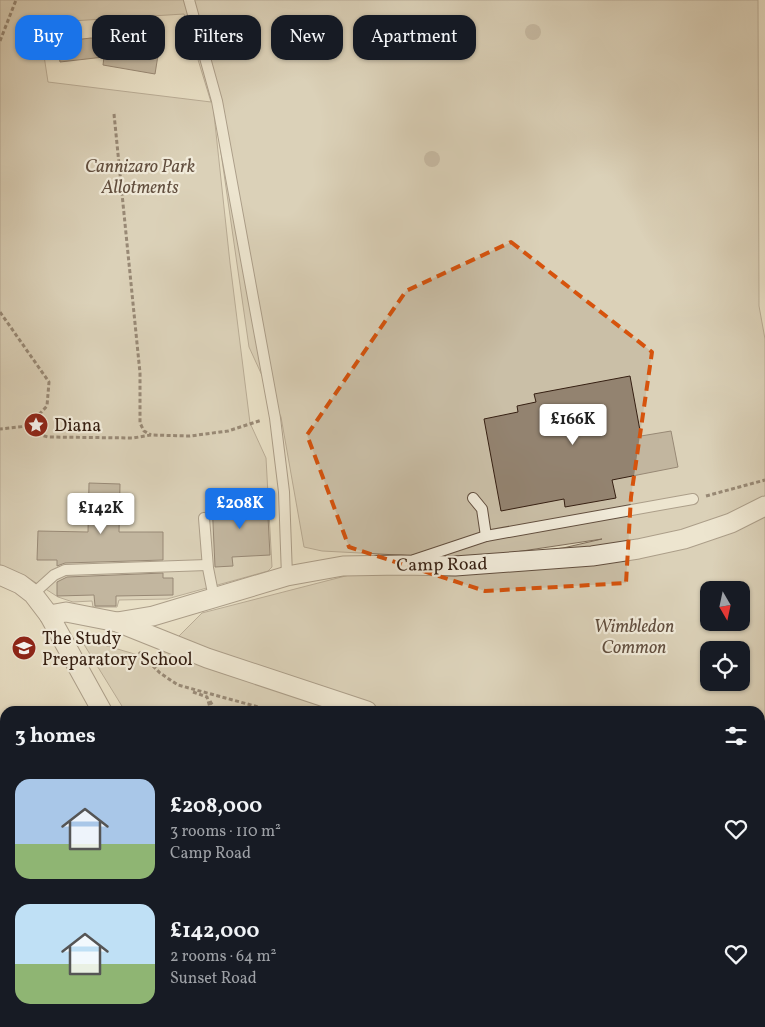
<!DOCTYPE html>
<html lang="en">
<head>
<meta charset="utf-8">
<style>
	body { margin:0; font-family:Vollkorn,serif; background:#242831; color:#f1f3f6; height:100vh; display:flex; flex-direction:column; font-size:19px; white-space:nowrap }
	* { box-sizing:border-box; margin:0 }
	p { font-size:16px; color:#9ea1a6 }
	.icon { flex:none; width:28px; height:28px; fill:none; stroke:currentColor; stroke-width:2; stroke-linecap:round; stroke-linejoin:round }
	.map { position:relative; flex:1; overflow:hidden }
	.sheet { position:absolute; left:0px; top:706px; width:765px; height:321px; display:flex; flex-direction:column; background:#171b24; border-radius:15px 15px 0 0; box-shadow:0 1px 4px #0004 }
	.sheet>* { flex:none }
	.guide { position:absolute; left:15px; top:15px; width:500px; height:45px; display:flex; gap:10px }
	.needle { width:32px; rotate:171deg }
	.fabs { position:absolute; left:700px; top:581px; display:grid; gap:10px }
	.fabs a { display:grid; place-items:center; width:50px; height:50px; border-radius:10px; background:#171b24; box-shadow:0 1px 4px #0004; font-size:25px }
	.price { position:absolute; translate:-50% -42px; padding:0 11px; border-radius:5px; background:#fff; color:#222; font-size:16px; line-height:32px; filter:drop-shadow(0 1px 2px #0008) }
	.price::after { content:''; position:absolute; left:50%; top:30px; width:15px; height:11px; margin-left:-8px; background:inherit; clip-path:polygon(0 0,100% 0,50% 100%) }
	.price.active { background:#1a73e8; color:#fff }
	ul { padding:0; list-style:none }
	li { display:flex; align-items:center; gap:15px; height:125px; padding:0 15px }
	li span { display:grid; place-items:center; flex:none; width:140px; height:100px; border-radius:15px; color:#555 }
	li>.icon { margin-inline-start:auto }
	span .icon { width:60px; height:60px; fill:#fffc; stroke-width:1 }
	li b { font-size:21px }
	h2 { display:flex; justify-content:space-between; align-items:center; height:60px; padding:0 15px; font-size:21px }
	.tag { padding:0 18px; border-radius:15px; background:#171b24; box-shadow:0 1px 4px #0004; font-size:18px; line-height:45px }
	.tag.active { background:#1a73e8; color:#fff }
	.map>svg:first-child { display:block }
	.green { fill:#cabfa7; stroke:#806f5c; fill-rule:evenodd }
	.building { fill:#938370; stroke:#351f12 }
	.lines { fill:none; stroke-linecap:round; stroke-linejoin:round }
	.lane-casing { stroke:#624f3f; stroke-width:12 }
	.street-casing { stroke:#624f3f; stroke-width:21 }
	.path { stroke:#351f12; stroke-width:3; stroke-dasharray:4 2.5; stroke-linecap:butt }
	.lane { stroke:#f1ebda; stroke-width:10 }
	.street { stroke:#f1ebda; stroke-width:19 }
	.tree { fill:#9f907c }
	.marked { fill:none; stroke:#d6530d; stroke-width:4; stroke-dasharray:10 6; stroke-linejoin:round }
	.labels { text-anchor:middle; stroke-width:4.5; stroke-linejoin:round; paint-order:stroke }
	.park-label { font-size:18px; font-style:italic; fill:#624f3f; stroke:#f1ebda }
	.poi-label { font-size:18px; fill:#351f12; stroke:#f1ebda; text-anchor:start }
	.street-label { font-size:18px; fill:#351f12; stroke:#f1ebda }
</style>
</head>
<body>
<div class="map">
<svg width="765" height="1027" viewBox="0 0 765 1027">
	<rect width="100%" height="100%" fill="#e9e0c6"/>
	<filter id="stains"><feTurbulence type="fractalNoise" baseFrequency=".004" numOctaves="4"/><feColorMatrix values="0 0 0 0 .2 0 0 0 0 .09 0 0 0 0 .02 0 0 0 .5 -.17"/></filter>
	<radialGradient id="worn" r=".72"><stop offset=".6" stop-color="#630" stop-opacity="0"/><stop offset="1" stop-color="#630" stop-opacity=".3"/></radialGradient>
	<path class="green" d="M 0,0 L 758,0 L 759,306 L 765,339 L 765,1027 L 0,1027 L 0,979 L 5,977 L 5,1022 L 760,1022 L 760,711 L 125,711 L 80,638 L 155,660 L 202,613 L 361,572 L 563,548 L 602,539 L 502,554 L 436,557 L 322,551 L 304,547 L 281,417 L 249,347 L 217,125 L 213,105 L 230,263 L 250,423 L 266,458 L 272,567 L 268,571 L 167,599 L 119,600 L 117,607 L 93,607 L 92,601 L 73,602 L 58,597 L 30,579 L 0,565 ZM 184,14 L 211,102 L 48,82 L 39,23 ZM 709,590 L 741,590 L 741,622 L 709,622 ZM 709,650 L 741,650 L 741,682 L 709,682 Z"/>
	<g class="building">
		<polygon points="91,38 159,49 155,74 103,65 104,57 60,62 57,42"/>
		<polygon points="630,376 641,436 671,431 678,467 612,480 616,498 565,507 564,499 501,511 484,419 518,412 517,406 536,402 534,394"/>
		<polygon points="89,483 120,484 119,532 163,532 163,560 65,563 57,566 57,560 37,560 38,531 88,532"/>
		<polygon points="267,498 270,555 232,557 233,566 215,567 212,501"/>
		<polygon points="163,573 163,578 173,578 173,595 116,596 116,606 95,606 94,595 57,596 57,582 67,577"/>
	</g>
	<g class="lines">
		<defs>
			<g id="lane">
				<polyline points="189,0 217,101 275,418 284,492 287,576"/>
				<polyline points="473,498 482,509 486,536"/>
				<polyline points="204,518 208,568 214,598"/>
				<polyline points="414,560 486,536 693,499"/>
				<polyline points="33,594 54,575 65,570 207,565"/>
			</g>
			<g id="street">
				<polyline points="0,575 20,584 33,594 49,615 102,711"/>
				<polyline points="49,615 66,612 117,622 207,658 367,711"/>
				<polyline points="117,622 153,616 287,576 343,566 401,565 455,566 592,556 638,549 684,539 731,523 765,506"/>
				<polyline points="760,840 765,841"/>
				<polyline points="0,961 5,960"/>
			</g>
		</defs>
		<use href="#lane" class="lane-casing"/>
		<use href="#street" class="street-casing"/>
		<g class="path">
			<polyline points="0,41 16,0"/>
			<polyline points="114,114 140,373 140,423 144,431 151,435"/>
			<polyline points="0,312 49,382 47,406 28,426 0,429"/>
			<polyline points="28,426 33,433 48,437 133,438 151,435 190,436 228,431 262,420"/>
			<polyline points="706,496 765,480"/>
			<polyline points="139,652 160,673 178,685 273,711"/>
			<polyline points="193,692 207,697 211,711"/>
			<polyline points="210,701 216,711"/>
			<polyline points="0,1003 5,1002"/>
			<polyline points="92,1022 93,1027"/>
		</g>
		<use href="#lane" class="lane"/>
		<use href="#street" class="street"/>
	</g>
	<g class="tree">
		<circle cx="533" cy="32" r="8"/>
		<circle cx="432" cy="159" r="8"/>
	</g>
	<path d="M0 0H765V1027H0ZM 511,242 L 652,352 L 631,497 L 626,583 L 485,591 L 349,547 L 307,435 L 406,291 Z" fill="#e9e0c6" fill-opacity=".55" fill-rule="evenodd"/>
	<path class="marked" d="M 511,242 L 652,352 L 631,497 L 626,583 L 485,591 L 349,547 L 307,435 L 406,291 Z"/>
	<defs>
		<symbol id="sight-disc" viewBox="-11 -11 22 22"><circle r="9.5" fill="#8f2418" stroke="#f1ebda"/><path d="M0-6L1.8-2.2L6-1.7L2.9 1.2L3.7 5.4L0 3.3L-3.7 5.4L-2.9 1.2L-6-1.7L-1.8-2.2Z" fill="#fff"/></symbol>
		<symbol id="school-disc" viewBox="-11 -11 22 22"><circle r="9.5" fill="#8f2418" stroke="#f1ebda"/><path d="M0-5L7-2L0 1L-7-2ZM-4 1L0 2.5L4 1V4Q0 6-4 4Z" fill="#fff"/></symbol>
	</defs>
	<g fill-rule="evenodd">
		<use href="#sight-disc" x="22" y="411" width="28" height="28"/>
		<use href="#school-disc" x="10" y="634" width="28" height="28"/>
	</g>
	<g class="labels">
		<g class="park-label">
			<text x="140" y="172">Cannizaro Park<tspan x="140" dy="21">Allotments</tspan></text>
			<text x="634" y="632">Wimbledon<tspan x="634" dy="21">Common</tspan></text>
		</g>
		<g class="poi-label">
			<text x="54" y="431">Diana</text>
			<text x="42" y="644">The Study<tspan x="42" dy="21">Preparatory School</tspan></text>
		</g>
		<g class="street-label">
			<text transform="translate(442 564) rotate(-1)" y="6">Camp Road</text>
		</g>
	</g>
	<rect width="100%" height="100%" filter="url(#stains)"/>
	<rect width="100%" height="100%" fill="url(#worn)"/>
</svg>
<div class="fabs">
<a><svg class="needle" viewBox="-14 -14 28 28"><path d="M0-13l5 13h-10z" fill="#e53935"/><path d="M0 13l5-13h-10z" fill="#9ea1a6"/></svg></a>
<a><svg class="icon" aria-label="locate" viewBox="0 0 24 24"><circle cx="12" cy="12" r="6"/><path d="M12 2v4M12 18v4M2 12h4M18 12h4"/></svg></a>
</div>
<b class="price" style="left:573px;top:446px">£166K</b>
<b class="price active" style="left:240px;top:530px">£208K</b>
<b class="price" style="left:101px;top:535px">£142K</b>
<div class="guide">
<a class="tag active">Buy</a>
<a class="tag">Rent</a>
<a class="tag">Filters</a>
<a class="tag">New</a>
<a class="tag">Apartment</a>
</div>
<section class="sheet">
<h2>3 homes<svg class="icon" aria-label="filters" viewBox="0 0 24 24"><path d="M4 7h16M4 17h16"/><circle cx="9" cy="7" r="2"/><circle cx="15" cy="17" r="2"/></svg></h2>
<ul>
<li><span style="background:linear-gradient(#a9c7e8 65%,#8fb573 0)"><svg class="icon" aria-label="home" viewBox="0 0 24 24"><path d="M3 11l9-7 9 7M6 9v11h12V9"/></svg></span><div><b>£208,000</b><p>3 rooms · 110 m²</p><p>Camp Road</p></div><svg class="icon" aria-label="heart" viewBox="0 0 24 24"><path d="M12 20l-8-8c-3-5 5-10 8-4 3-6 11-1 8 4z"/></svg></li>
<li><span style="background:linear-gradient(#bfe0f5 60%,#8fb573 0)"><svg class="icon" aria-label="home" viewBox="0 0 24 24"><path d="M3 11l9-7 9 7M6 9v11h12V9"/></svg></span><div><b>£142,000</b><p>2 rooms · 64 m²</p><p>Sunset Road</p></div><svg class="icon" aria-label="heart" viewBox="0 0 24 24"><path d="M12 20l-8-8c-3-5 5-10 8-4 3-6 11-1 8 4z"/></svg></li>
</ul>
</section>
</div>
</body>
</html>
